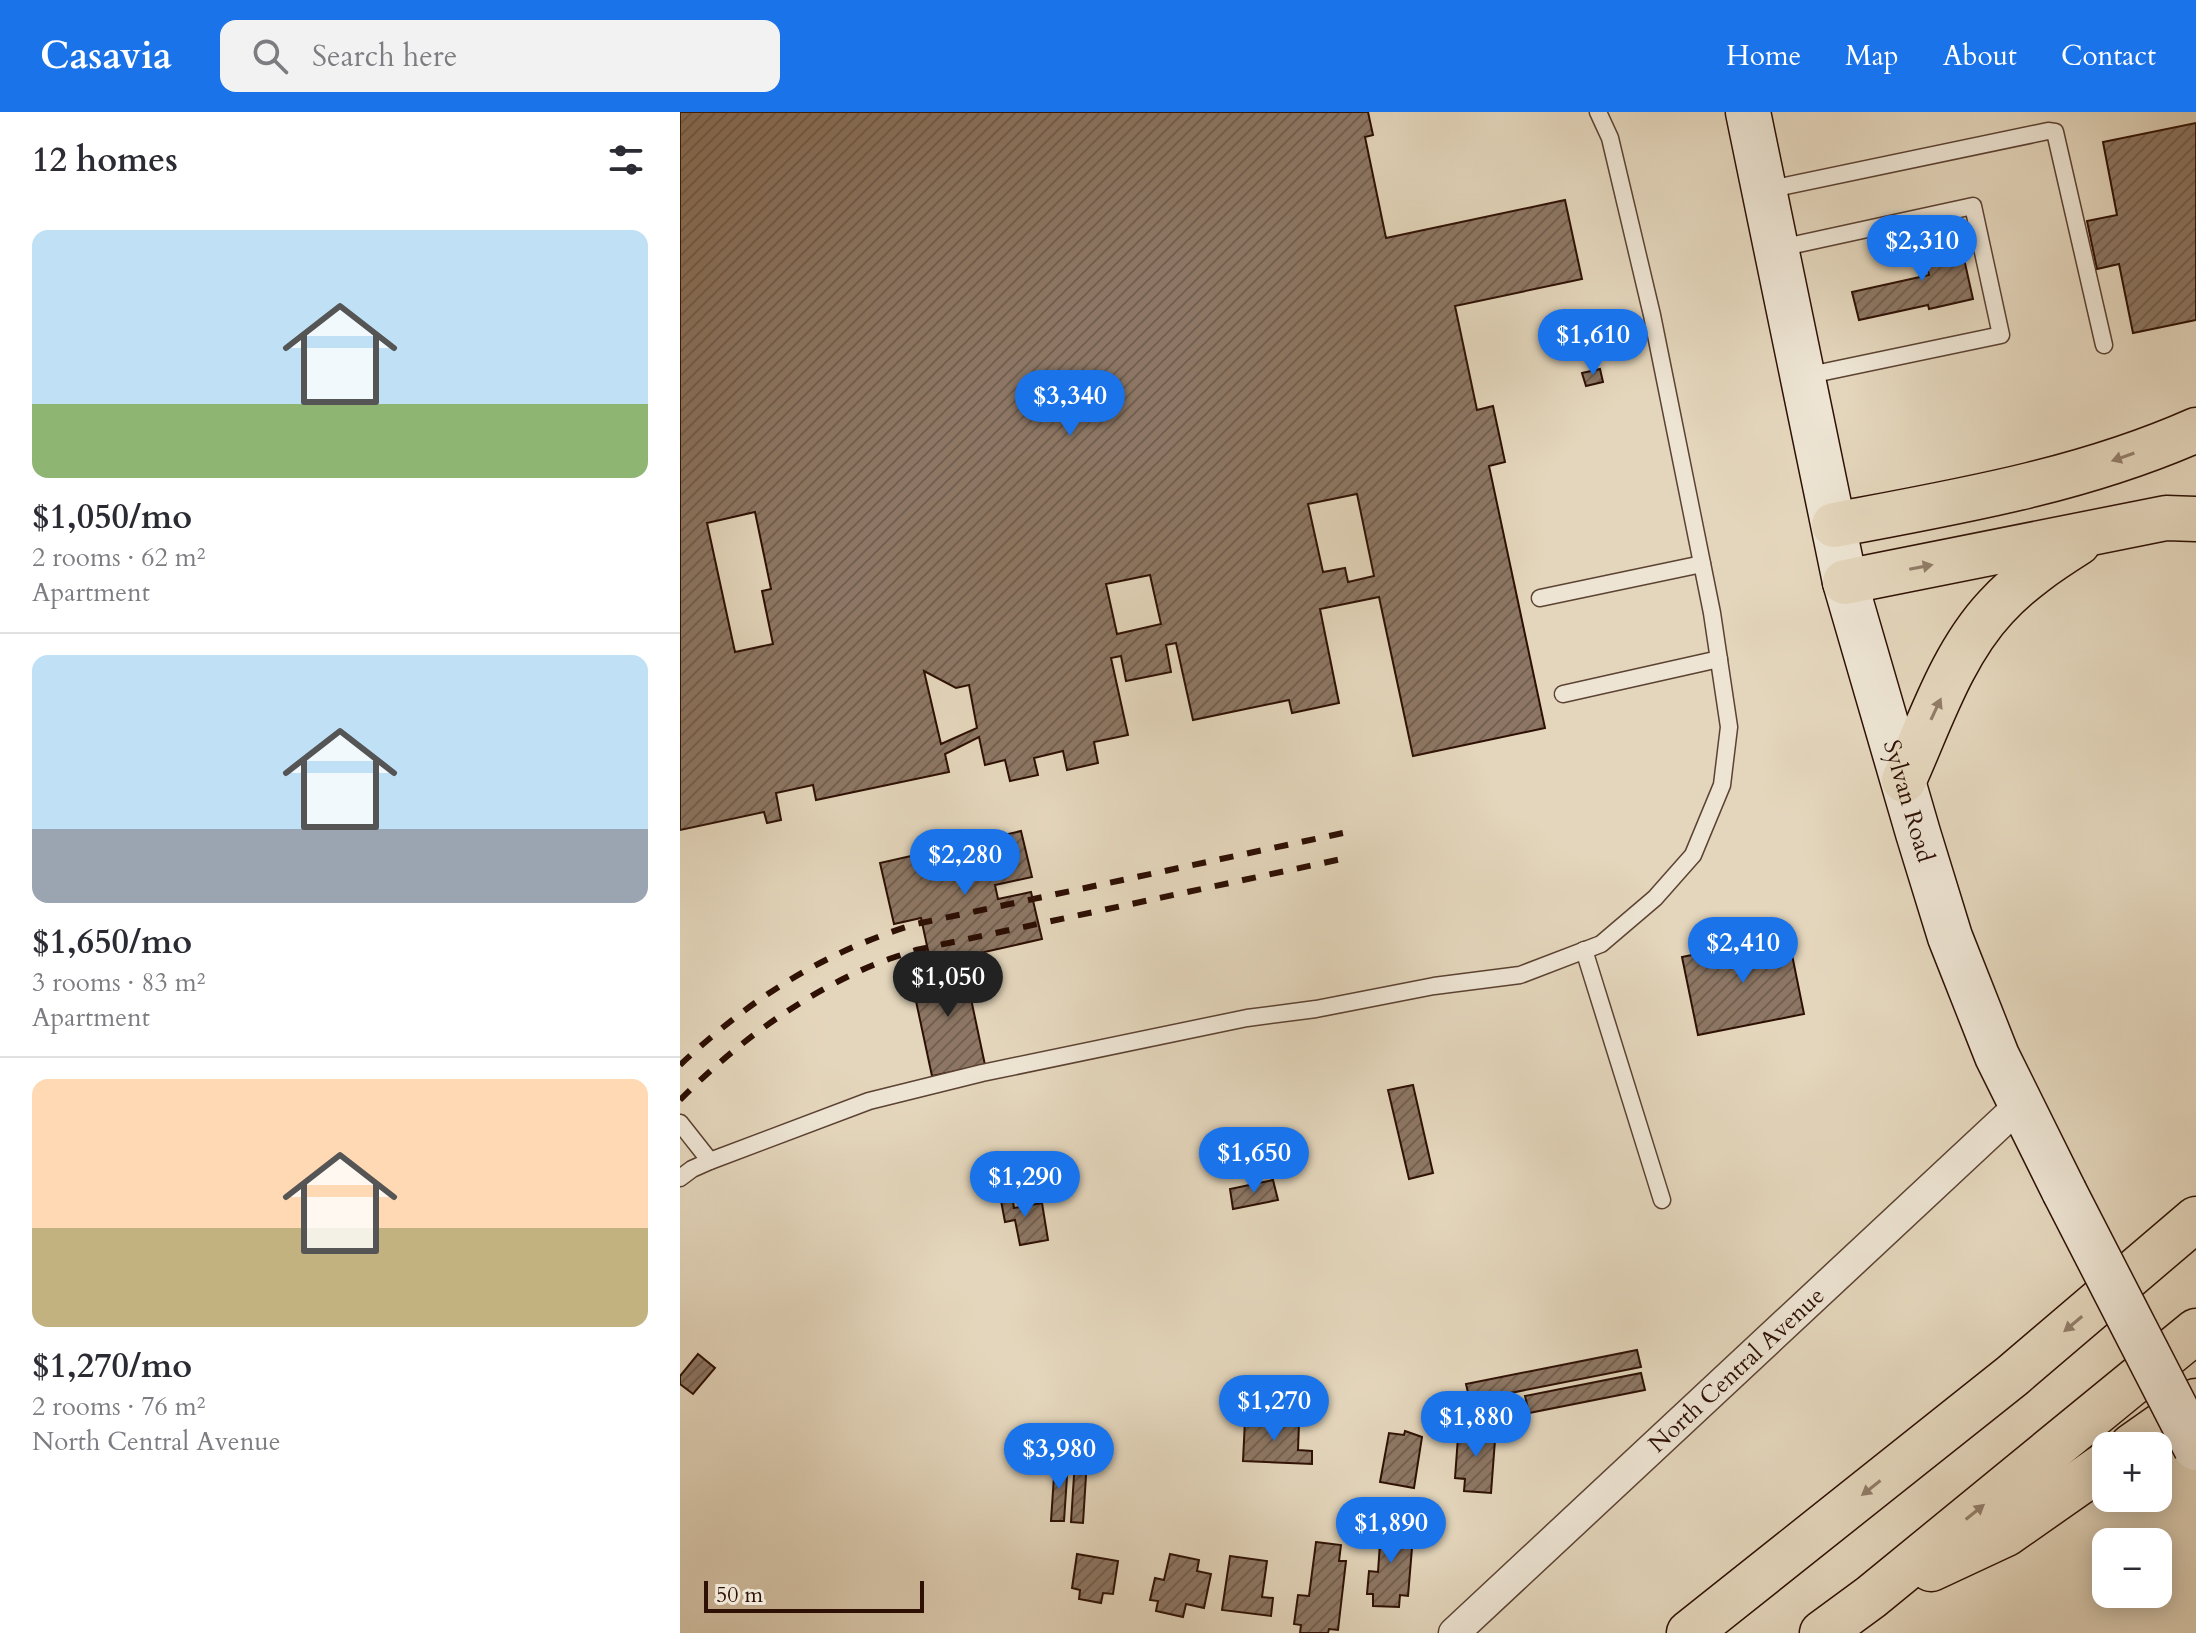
<!DOCTYPE html>
<html lang="en">
<head>
<meta charset="utf-8">
<style>
	body { margin:0; font-family:Cardo,serif; background:#f2f2f3; color:#2b2b33; height:100vh; display:flex; flex-direction:column; font-size:30px; white-space:nowrap }
	* { box-sizing:border-box; margin:0 }
	p { font-size:26px; color:#7c7c81 }
	.icon { flex:none; width:44px; height:44px; fill:none; stroke:currentColor; stroke-width:2; stroke-linecap:round; stroke-linejoin:round }
	.map { position:relative; flex:1; overflow:hidden }
	.side { display:flex; flex-direction:column; background:#fff; width:680px }
	.side>* { flex:none }
	.tools { position:absolute; left:1412px; top:1320px; display:grid; gap:16px }
	.tools a { display:grid; place-items:center; width:80px; height:80px; border-radius:16px; background:#fff; box-shadow:0 4px 20px #0003; font-size:40px }
	.scale { position:absolute; left:24px; bottom:20px; width:220px; box-sizing:border-box; padding-left:8px; border:4px solid #2e1004; border-top:0; font-size:22px; line-height:28px; white-space:nowrap; color:#2e1004; -webkit-text-stroke:6px #ede4d3; paint-order:stroke }
	.price { position:absolute; translate:-50% -68px; padding:0 18px; border-radius:28px; background:#1a73e8; color:#fff; font-size:26px; line-height:52px; filter:drop-shadow(0 2px 4px #0008) }
	.price::after { content:''; position:absolute; left:50%; top:48px; width:24px; height:18px; margin-left:-12px; background:inherit; clip-path:polygon(0 0,100% 0,50% 100%) }
	.price.current { background:#222; color:#fff }
	ul { padding:0; list-style:none }
	li { display:grid; align-content:center; gap:16px; height:424px; padding:0 32px }
	li+li { border-top:2px solid #e1e1e2 }
	li span { display:grid; place-items:center; height:248px; border-radius:16px; color:#555 }
	li>.icon { margin-inline-start:auto }
	span .icon { width:144px; height:144px; fill:#fffc; stroke-width:1 }
	li b { font-size:34px }
	h2 { display:flex; justify-content:space-between; align-items:center; height:96px; padding:0 32px; font-size:34px }
	header { display:flex; align-items:center; gap:48px; box-sizing:border-box; height:112px; padding:0 40px; background:#1a73e8; color:#fff }
	header strong { font-size:38px }
	nav { display:flex; gap:44px; margin-inline-start:auto; font-size:28px }
	.search { width:560px; height:72px; background:#f2f2f3; display:flex; align-items:center; gap:20px; box-sizing:border-box; padding:0 28px; border-radius:16px; color:#7c7c81; font-size:30px }
	main { display:flex; flex:1; min-height:0 }
	.map>svg:first-child { display:block }
	.building { fill:url(#building-hatch); stroke:#2e1004; stroke-width:2; fill-rule:evenodd }
	.lines { fill:none; stroke-linecap:round; stroke-linejoin:round }
	.lane-casing { stroke:#5c4232; stroke-width:19 }
	.street-casing { stroke:#5c4232; stroke-width:33 }
	.secondary-casing { stroke:#2e1004; stroke-width:47 }
	.highway-casing { stroke:#2e1004; stroke-width:47 }
	.lane { stroke:#ede4d3; stroke-width:16 }
	.street { stroke:#ede4d3; stroke-width:30 }
	.secondary { stroke:#ede4d3; stroke-width:44 }
	.highway { stroke:#e4d6bc; stroke-width:44 }
	.rail { stroke:#2e1004; stroke-width:6; stroke-dasharray:14 14; stroke-linecap:butt }
	.secondary-bridge-casing { stroke:#2e1004; stroke-width:47; stroke-linecap:butt }
	.secondary-bridge { stroke:#ede4d3; stroke-width:44 }
	.oneway { fill:#927d69 }
	.labels { text-anchor:middle; stroke-width:7; stroke-linejoin:round; paint-order:stroke }
	.street-label { font-size:24px; fill:#2e1004; stroke:#ede4d3 }
</style>
</head>
<body>
<header>
<strong>Casavia</strong>
<div class="search"><svg class="icon" aria-label="search" viewBox="0 0 24 24"><circle cx="10" cy="10" r="6"/><path d="M15 15l6 6"/></svg>Search here</div>
<nav><a>Home</a><a>Map</a><a>About</a><a>Contact</a></nav>
</header>
<main>
<section class="side">
<h2>12 homes<svg class="icon" aria-label="filters" viewBox="0 0 24 24"><path d="M4 7h16M4 17h16"/><circle cx="9" cy="7" r="2"/><circle cx="15" cy="17" r="2"/></svg></h2>
<ul>
<li><span style="background:linear-gradient(#bfe0f5 70%,#8fb573 0)"><svg class="icon" aria-label="home" viewBox="0 0 24 24"><path d="M3 11l9-7 9 7M6 9v11h12V9"/></svg></span><div><b>$1,050/mo</b><p>2 rooms · 62 m²</p><p>Apartment</p></div></li>
<li><span style="background:linear-gradient(#bfe0f5 70%,#9aa5b1 0)"><svg class="icon" aria-label="home" viewBox="0 0 24 24"><path d="M3 11l9-7 9 7M6 9v11h12V9"/></svg></span><div><b>$1,650/mo</b><p>3 rooms · 83 m²</p><p>Apartment</p></div></li>
<li><span style="background:linear-gradient(#ffd9b3 60%,#c2b280 0)"><svg class="icon" aria-label="home" viewBox="0 0 24 24"><path d="M3 11l9-7 9 7M6 9v11h12V9"/></svg></span><div><b>$1,270/mo</b><p>2 rooms · 76 m²</p><p>North Central Avenue</p></div></li>
</ul>
</section>
<div class="map">
<svg width="1516" height="1521" viewBox="0 0 1516 1521">
	<defs>
		<pattern id="building-hatch" width="6" height="6" patternUnits="userSpaceOnUse" patternTransform="scale(2)"><rect width="6" height="6" fill="#8d7764"/><path d="M-1 1l2-2M0 6l6-6M5 7l2-2" fill="none" stroke="#746050"/></pattern>
	</defs>
	<rect width="100%" height="100%" fill="#e4d6bc"/>
	<filter id="stains"><feTurbulence type="fractalNoise" baseFrequency=".0025" numOctaves="4"/><feColorMatrix values="0 0 0 0 .2 0 0 0 0 .09 0 0 0 0 .02 0 0 0 .5 -.17"/></filter>
	<radialGradient id="worn" r=".72"><stop offset=".6" stop-color="#630" stop-opacity="0"/><stop offset="1" stop-color="#630" stop-opacity=".3"/></radialGradient>
	<g class="building">
		<path d="M 0,0 L 688,0 L 693,23 L 685,25 L 706,126 L 885,88 L 902,167 L 775,194 L 797,298 L 813,294 L 825,350 L 809,354 L 865,616 L 733,644 L 699,485 L 640,497 L 659,591 L 612,601 L 609,588 L 513,608 L 496,531 L 486,533 L 491,560 L 446,569 L 441,544 L 431,546 L 448,623 L 414,630 L 418,651 L 387,658 L 383,639 L 354,646 L 358,663 L 330,669 L 325,648 L 305,653 L 299,625 L 265,642 L 269,660 L 136,688 L 133,673 L 96,681 L 101,708 L 87,711 L 84,700 L 0,718 ZM 677,382 L 694,464 L 668,470 L 665,456 L 643,460 L 628,392 ZM 75,400 L 91,477 L 82,479 L 93,532 L 55,540 L 27,411 ZM 470,463 L 481,512 L 437,522 L 426,472 ZM 244,559 L 276,576 L 289,573 L 297,616 L 261,632 Z"/>
		<polygon points="1516,11 1516,208 1453,221 1439,152 1417,157 1407,109 1437,103 1423,30"/>
		<polygon points="1278,120 1293,187 1249,197 1248,193 1179,208 1172,180 1249,163 1241,129"/>
		<polygon points="920,257 923,270 906,274 902,261"/>
		<polygon points="341,719 352,765 315,773 318,787 351,780 362,827 251,852 241,806 214,812 200,751"/>
		<polygon points="1108,823 1124,902 1018,923 1002,845"/>
		<polygon points="283,849 305,953 252,964 230,861"/>
		<polygon points="733,973 753,1061 729,1067 708,978"/>
		<polygon points="593,1068 598,1088 553,1097 550,1077"/>
		<polygon points="331,1075 334,1096 362,1091 368,1128 340,1133 335,1108 325,1110 319,1078"/>
		<polygon points="957,1238 961,1255 790,1289 786,1272"/>
		<polygon points="18,1242 35,1256 13,1282 0,1272 0,1264"/>
		<polygon points="961,1261 965,1278 849,1301 845,1284"/>
		<polygon points="565,1308 619,1311 618,1338 632,1339 632,1352 563,1349"/>
		<polygon points="793,1309 802,1309 801,1318 813,1319 812,1328 815,1328 811,1381 784,1379 785,1367 775,1366 778,1325 784,1325 784,1315 792,1315"/>
		<polygon points="725,1319 742,1325 734,1376 700,1370 709,1321 724,1323"/>
		<polygon points="395,1348 407,1348 403,1411 391,1410"/>
		<polygon points="375,1349 388,1350 384,1409 371,1409"/>
		<polygon points="702,1402 724,1404 722,1435 732,1436 728,1484 720,1483 719,1495 693,1494 693,1482 687,1482 689,1459 698,1460"/>
		<polygon points="636,1430 661,1433 659,1449 666,1449 658,1518 649,1517 648,1521 620,1521 621,1513 614,1512 618,1483 629,1484"/>
		<polygon points="397,1442 438,1449 433,1482 423,1481 421,1491 399,1487 400,1478 392,1476"/>
		<polygon points="490,1442 519,1448 517,1459 531,1462 524,1496 506,1492 503,1505 476,1499 478,1489 470,1488 475,1466 484,1468"/>
		<polygon points="550,1444 587,1449 582,1485 593,1486 591,1504 542,1498"/>
	</g>
	<g class="lines">
		<defs>
			<g id="lane">
				<polyline points="1086,78 1368,19 1375,20 1424,233"/>
				<polyline points="1100,136 1293,94 1321,223 1125,264"/>
				<polyline points="860,486 1022,452"/>
				<polyline points="883,582 1039,547"/>
				<polyline points="904,838 982,1088"/>
				<polyline points="0,1011 30,1049"/>
				<polyline points="0,1066 12,1057 30,1049 189,989 302,961 567,906 636,897 754,874 840,863 921,832 975,786 1013,743 1042,673 1049,615 1032,501 972,203 930,26 918,0"/>
			</g>
			<g id="street">
				<path id="s1" d="M 774,1521 L 1340,993"/>
			</g>
			<g id="secondary">
				<path id="s2" d="M 1068,0 L 1165,470 L 1238,721 L 1270,825 L 1317,944 L 1384,1079"/>
			</g>
			<g id="highway">
				<path d="M 1154,413 C 1276,390 1401,369 1516,318"/>
				<polyline points="1165,470 1486,406 1516,407"/>
				<path d="M 1224,668 C 1250,610 1272,542 1316,495 C 1340,469 1368,450 1398,431"/>
				<polyline points="1452,1334 1516,1289"/>
				<polyline points="1251,1457 1326,1422 1426,1352"/>
				<polyline points="1009,1521 1332,1264 1516,1107"/>
				<polyline points="1142,1521 1191,1485 1516,1219"/>
			</g>
		</defs>
		<use href="#lane" class="lane-casing"/>
		<use href="#street" class="street-casing"/>
		<use href="#secondary" class="secondary-casing"/>
		<use href="#highway" class="highway-casing"/>
		<use href="#lane" class="lane"/>
		<use href="#street" class="street"/>
		<use href="#secondary" class="secondary"/>
		<use href="#highway" class="highway"/>
		<g class="rail">
			<path d="M 0,953 C 70,887 143,840 236,812 L 663,721"/>
			<path d="M 0,988 C 53,934 115,888 184,857 C 201,849 219,844 236,838 L 671,745"/>
		</g>
		<defs>
			<polyline id="secondary-bridge" points="1384,1079 1516,1336"/>
		</defs>
		<use href="#secondary-bridge" class="secondary-bridge-casing"/>
		<use href="#secondary-bridge" class="secondary-bridge"/>
	</g>
	<defs><path id="oneway-solid" d="M-6-.8H1V-3.2L6.5 0L1 3.2V.8H-6Z" transform="scale(2)"/></defs>
	<g class="oneway">
		<use href="#oneway-solid" transform="translate(1443 345) rotate(161)"/>
		<use href="#oneway-solid" transform="translate(1241 455) rotate(-11)"/>
		<use href="#oneway-solid" transform="translate(1256 597) rotate(-65)"/>
		<use href="#oneway-solid" transform="translate(1393 1212) rotate(140)"/>
		<use href="#oneway-solid" transform="translate(1191 1376) rotate(142)"/>
		<use href="#oneway-solid" transform="translate(1295 1400) rotate(-39)"/>
	</g>
	<g class="labels">
		<g class="street-label">
			<text dy="8" stroke="none"><textPath href="#s2" startOffset="708">Sylvan Road</textPath></text>
			<text dy="8" stroke="none"><textPath href="#s1" startOffset="386">North Central Avenue</textPath></text>
		</g>
	</g>
	<rect width="100%" height="100%" filter="url(#stains)"/>
	<rect width="100%" height="100%" fill="url(#worn)"/>
</svg>
<div class="tools">
<a>+</a>
<a>−</a>
</div>
<div class="scale">50 m</div>
<b class="price" style="left:1242px;top:171px">$2,310</b>
<b class="price" style="left:913px;top:265px">$1,610</b>
<b class="price" style="left:390px;top:326px">$3,340</b>
<b class="price" style="left:285px;top:785px">$2,280</b>
<b class="price" style="left:1063px;top:873px">$2,410</b>
<b class="price current" style="left:268px;top:907px">$1,050</b>
<b class="price" style="left:574px;top:1083px">$1,650</b>
<b class="price" style="left:345px;top:1107px">$1,290</b>
<b class="price" style="left:594px;top:1331px">$1,270</b>
<b class="price" style="left:796px;top:1347px">$1,880</b>
<b class="price" style="left:379px;top:1379px">$3,980</b>
<b class="price" style="left:711px;top:1453px">$1,890</b>
</div>
</main>
</body>
</html>
